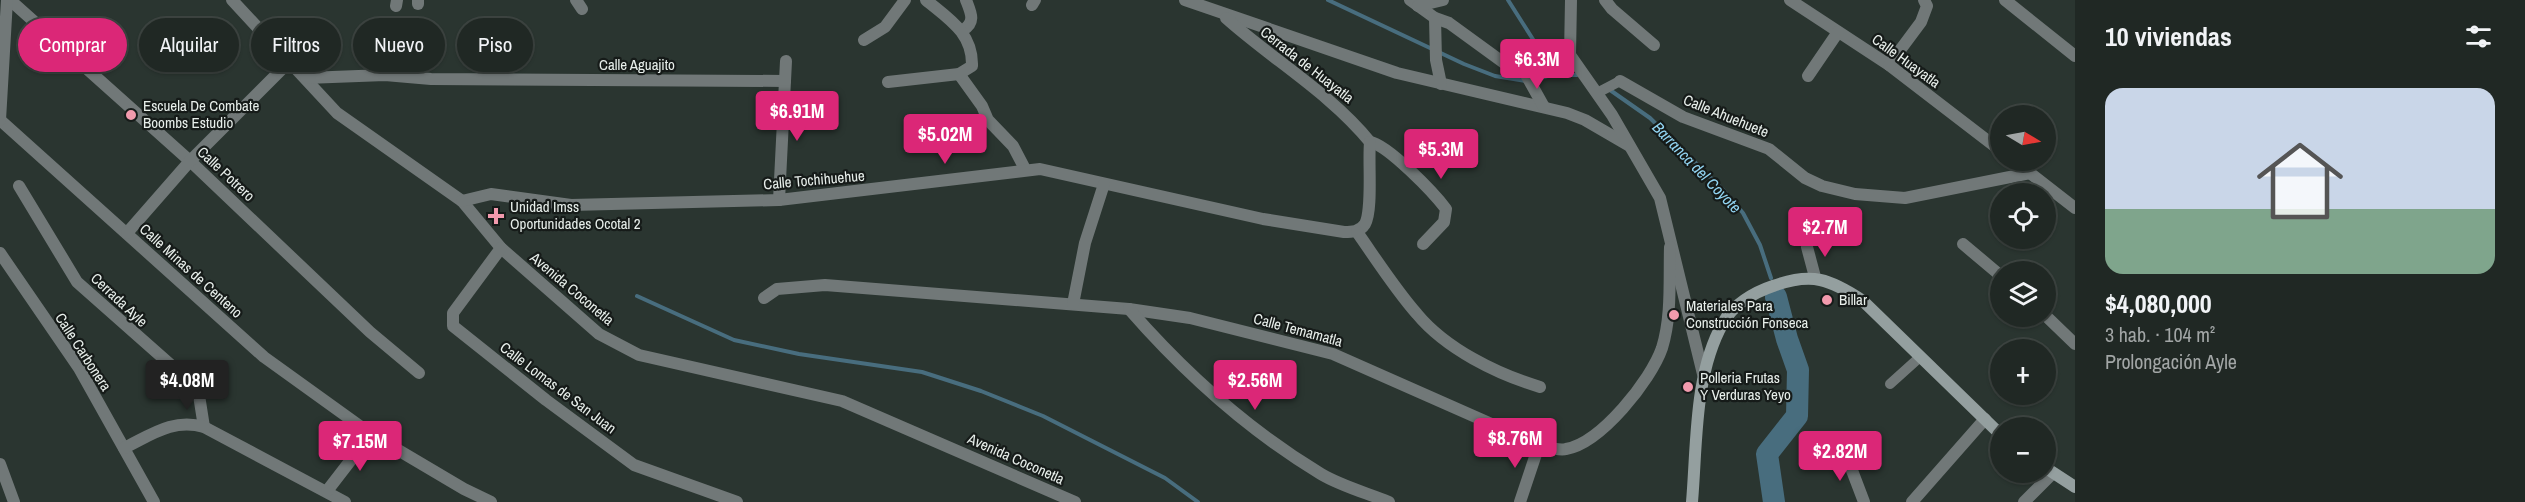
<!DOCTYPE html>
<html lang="es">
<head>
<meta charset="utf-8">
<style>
	body { margin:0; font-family:"Archivo Narrow",sans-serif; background:#28302c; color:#f1f3f6; height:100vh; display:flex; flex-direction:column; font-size:22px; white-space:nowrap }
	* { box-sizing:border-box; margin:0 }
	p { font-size:20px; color:#a2a6a6 }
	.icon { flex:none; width:33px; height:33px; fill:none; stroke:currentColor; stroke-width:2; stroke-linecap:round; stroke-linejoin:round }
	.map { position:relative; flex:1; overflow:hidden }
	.details { display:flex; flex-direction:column; background:#202824; width:450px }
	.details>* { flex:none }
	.guide { position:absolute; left:18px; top:18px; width:570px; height:54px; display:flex; gap:12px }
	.needle { width:39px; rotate:100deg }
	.controls { position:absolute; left:1990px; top:105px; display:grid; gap:12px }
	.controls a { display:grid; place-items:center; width:66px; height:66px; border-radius:50%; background:#202824; box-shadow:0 2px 4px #0004,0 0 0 2px #3d4441; font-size:30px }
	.price { position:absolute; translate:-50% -51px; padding:0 14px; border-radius:6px; background:#db2777; color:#fff; font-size:20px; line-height:39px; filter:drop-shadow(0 2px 3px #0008) }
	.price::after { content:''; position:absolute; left:50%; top:36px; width:18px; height:14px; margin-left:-9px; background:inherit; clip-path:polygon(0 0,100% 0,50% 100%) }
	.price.on { background:#222; color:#fff }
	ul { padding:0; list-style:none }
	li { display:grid; align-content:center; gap:12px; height:318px; padding:0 30px }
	li span { display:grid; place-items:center; height:186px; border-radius:18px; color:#555 }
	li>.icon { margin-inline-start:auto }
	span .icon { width:108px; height:108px; fill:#fffc; stroke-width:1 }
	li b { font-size:26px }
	h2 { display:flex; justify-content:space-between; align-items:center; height:72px; padding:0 30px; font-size:26px }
	.tag { padding:0 21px; border-radius:27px; background:#202824; box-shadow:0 2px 4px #0004,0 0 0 2px #3d4441; font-size:21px; line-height:54px }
	.tag.on { background:#db2777; color:#fff }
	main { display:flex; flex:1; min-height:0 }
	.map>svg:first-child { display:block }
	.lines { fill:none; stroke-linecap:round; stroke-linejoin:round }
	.stream { stroke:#486d7e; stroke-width:4 }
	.river { stroke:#486d7e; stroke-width:22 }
	.pedestrian { stroke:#717878; stroke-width:10 }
	.minor { stroke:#717878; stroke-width:12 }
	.secondary { stroke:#949f9f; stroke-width:12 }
	.poi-dot { fill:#f29aad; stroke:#161b19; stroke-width:2 }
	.labels { text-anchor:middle; stroke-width:4.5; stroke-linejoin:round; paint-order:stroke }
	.street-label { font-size:15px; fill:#e8efeb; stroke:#161b19 }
	.poi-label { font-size:15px; fill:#e8efeb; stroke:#161b19; text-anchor:start }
	.water-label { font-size:16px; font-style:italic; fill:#92d5f3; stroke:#161b19 }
</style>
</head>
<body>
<main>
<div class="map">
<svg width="2075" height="502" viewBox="0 0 2075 502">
	<rect width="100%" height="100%" fill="#2a3530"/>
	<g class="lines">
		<g class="stream">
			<polyline points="1328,0 1464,64 1495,76 1526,81"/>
			<polyline points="1508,0 1541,52 1551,75 1577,75"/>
			<polyline points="1533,80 1551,75"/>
			<polyline points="1610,90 1650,118 1724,191 1743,213 1760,245 1771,278"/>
			<polyline points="637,296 734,340 799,354 922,372 981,391 1043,416 1165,478 1198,502"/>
		</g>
		<polyline class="river" points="1774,502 1767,454 1797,416 1798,370 1787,339 1776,297"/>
		<g class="pedestrian">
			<polyline points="1597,93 1620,81"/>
			<polyline points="1890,384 1920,357"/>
		</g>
		<g class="minor">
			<polyline points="10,0 190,161 370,332 419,373"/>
			<polyline points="232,0 337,113 462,201 501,248 599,334 639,355 842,401 1075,502"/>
			<polyline points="576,0 582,9"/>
			<polyline points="1185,0 1397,73 1567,113 1585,120 1628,145"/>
			<polyline points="1410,0 1435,18 1449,23 1504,63 1525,73 1544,107"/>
			<polyline points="1571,0 1570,55 1612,115 1660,198 1703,374"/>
			<polyline points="1605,0 1612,9 1654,45"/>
			<polyline points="1790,0 1889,65 2001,151"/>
			<polyline points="2005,0 2075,56"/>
			<polyline points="418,4 418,0"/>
			<polyline points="1032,5 1035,0"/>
			<polyline points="396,6 397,0"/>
			<polyline points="1418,6 1443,0"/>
			<path d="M 1226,18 C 1273,60 1330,93 1370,142"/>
			<polyline points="1435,18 1436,60 1441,84"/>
			<path d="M 963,30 C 976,22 971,13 966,0"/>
			<polyline points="864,40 885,27 905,0"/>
			<polyline points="1889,65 1921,22 1927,6 1924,0"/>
			<polyline points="959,74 982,106 988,120 1013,146 1025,169"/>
			<polyline points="1808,76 1838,32"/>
			<polyline points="306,78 385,75 431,79 785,81"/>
			<polyline points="1620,81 1683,117 1769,149 1805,178 1822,186 1855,194 1905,198 2030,173"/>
			<path d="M 888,82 L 959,74 L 972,66 C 973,33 949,19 926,0"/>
			<polyline points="0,120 264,357 371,434 464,489 491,502"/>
			<polyline points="0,120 7,0"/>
			<path d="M 1370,142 C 1388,145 1434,193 1446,209 L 1444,222 L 1423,244"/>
			<polyline points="2013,160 2075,208"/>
			<polyline points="19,186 77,282 198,389 204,427"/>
			<polyline points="779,200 786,61"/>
			<path d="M 462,201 L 491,194 L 571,205 L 779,200 L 1040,169 L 1263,219 L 1344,232 C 1351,232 1360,232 1365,224 C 1373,210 1368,162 1370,142"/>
			<path d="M 1357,232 C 1376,259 1395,289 1417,314 C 1446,349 1497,374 1540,387"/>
			<polyline points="127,233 190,161 290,61"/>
			<polyline points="1963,244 2001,276"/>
			<polyline points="1807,247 1815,277"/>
			<polyline points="501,248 453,313 453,326 546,400 634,465 737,502"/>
			<polyline points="0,253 79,368 154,502"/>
			<path d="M 764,298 L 777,289 L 825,285 L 1129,309 L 1190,318 L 1333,354 L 1539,445 C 1547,447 1559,451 1566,449 C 1601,443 1651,380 1662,348 C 1672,316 1669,279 1670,247"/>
			<polyline points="1073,304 1085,243 1104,184"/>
			<path d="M 1129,309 C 1184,372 1248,430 1321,474 C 1341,486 1367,493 1389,502"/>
			<polyline points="2046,316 2075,344"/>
			<path d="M 124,448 C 151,435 173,418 204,427 L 345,502"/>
			<polyline points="1845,452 1864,502"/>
			<polyline points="0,464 14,502"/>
			<polyline points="327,491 371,434"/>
			<polyline points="1520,502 1539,445"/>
			<polyline points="1912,502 1985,419"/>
			<polyline points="2024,502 2053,473"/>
		</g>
		<g class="secondary">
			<polyline points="2046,468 2075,487"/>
			<path d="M 1692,502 C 1697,444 1694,374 1723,323 C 1732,305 1755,292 1773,286 C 1812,272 1830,279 1863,301 L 2001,435"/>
		</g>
	</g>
	<g class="poi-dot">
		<circle cx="131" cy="115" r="6"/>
		<path d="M493 207h6v6h6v6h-6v6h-6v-6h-6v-6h6z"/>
		<circle cx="1827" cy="300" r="6"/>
		<circle cx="1674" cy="315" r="6"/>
		<circle cx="1688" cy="387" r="6"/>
	</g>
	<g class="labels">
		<g class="street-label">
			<text transform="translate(1906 61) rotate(36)" y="5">Calle Huayatla</text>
			<text x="637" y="70">Calle Aguajito</text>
			<text transform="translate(1307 65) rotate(38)" y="5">Cerrada de Huayatla</text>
			<text transform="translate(1726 116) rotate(22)" y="5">Calle Ahuehuete</text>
			<text transform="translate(226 174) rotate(43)" y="5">Calle Potrero</text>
			<text transform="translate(814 180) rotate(-5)" y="5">Calle Tochihuehue</text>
			<text transform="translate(191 271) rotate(42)" y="5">Calle Minas de Centeno</text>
			<text transform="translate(572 289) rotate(40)" y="5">Avenida Coconetla</text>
			<text transform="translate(119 300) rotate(43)" y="5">Cerrada Ayle</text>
			<text transform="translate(1298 330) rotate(15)" y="5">Calle Temamatla</text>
			<text transform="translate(83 352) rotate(57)" y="5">Calle Carbonera</text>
			<text transform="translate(558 388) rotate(37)" y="5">Calle Lomas de San Juan</text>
			<text transform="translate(1016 459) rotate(24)" y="5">Avenida Coconetla</text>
		</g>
		<g class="poi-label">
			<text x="143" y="111">Escuela De Combate<tspan x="143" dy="17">Boombs Estudio</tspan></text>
			<text x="510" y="212">Unidad Imss<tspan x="510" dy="17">Oportunidades Ocotal 2</tspan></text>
			<text x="1839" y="305">Billar</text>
			<text x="1686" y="311">Materiales Para<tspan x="1686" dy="17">Construcción Fonseca</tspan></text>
			<text x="1700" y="383">Polleria Frutas<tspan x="1700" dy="17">Y Verduras Yeyo</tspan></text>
		</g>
		<g class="water-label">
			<text transform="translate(1697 167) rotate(46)" y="6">Barranca del Coyote</text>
		</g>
	</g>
</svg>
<div class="controls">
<a><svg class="needle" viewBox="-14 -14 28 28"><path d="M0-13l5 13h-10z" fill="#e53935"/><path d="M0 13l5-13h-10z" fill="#a2a6a6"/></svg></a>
<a><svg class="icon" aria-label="locate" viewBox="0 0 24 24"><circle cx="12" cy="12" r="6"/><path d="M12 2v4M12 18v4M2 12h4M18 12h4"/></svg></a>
<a><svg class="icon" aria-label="layers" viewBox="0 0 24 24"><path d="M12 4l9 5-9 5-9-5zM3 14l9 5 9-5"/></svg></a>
<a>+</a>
<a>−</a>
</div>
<b class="price" style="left:1537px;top:90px">$6.3M</b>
<b class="price" style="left:797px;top:142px">$6.91M</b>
<b class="price" style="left:945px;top:165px">$5.02M</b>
<b class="price" style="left:1441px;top:180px">$5.3M</b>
<b class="price" style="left:1825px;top:258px">$2.7M</b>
<b class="price on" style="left:187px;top:411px">$4.08M</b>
<b class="price" style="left:1255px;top:411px">$2.56M</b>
<b class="price" style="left:1515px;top:469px">$8.76M</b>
<b class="price" style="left:360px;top:472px">$7.15M</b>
<b class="price" style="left:1840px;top:482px">$2.82M</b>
<div class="guide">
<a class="tag on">Comprar</a>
<a class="tag">Alquilar</a>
<a class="tag">Filtros</a>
<a class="tag">Nuevo</a>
<a class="tag">Piso</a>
</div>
</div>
<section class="details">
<h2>10 viviendas<svg class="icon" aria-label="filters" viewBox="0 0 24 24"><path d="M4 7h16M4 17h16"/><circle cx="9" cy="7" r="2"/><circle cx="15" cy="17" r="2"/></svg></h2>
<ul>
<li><span style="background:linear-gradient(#c9d6e8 65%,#7fa58c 0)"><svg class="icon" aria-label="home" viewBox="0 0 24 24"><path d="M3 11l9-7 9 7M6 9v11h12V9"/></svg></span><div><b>$4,080,000</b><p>3 hab. · 104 m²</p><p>Prolongación Ayle</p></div></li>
</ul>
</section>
</main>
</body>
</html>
